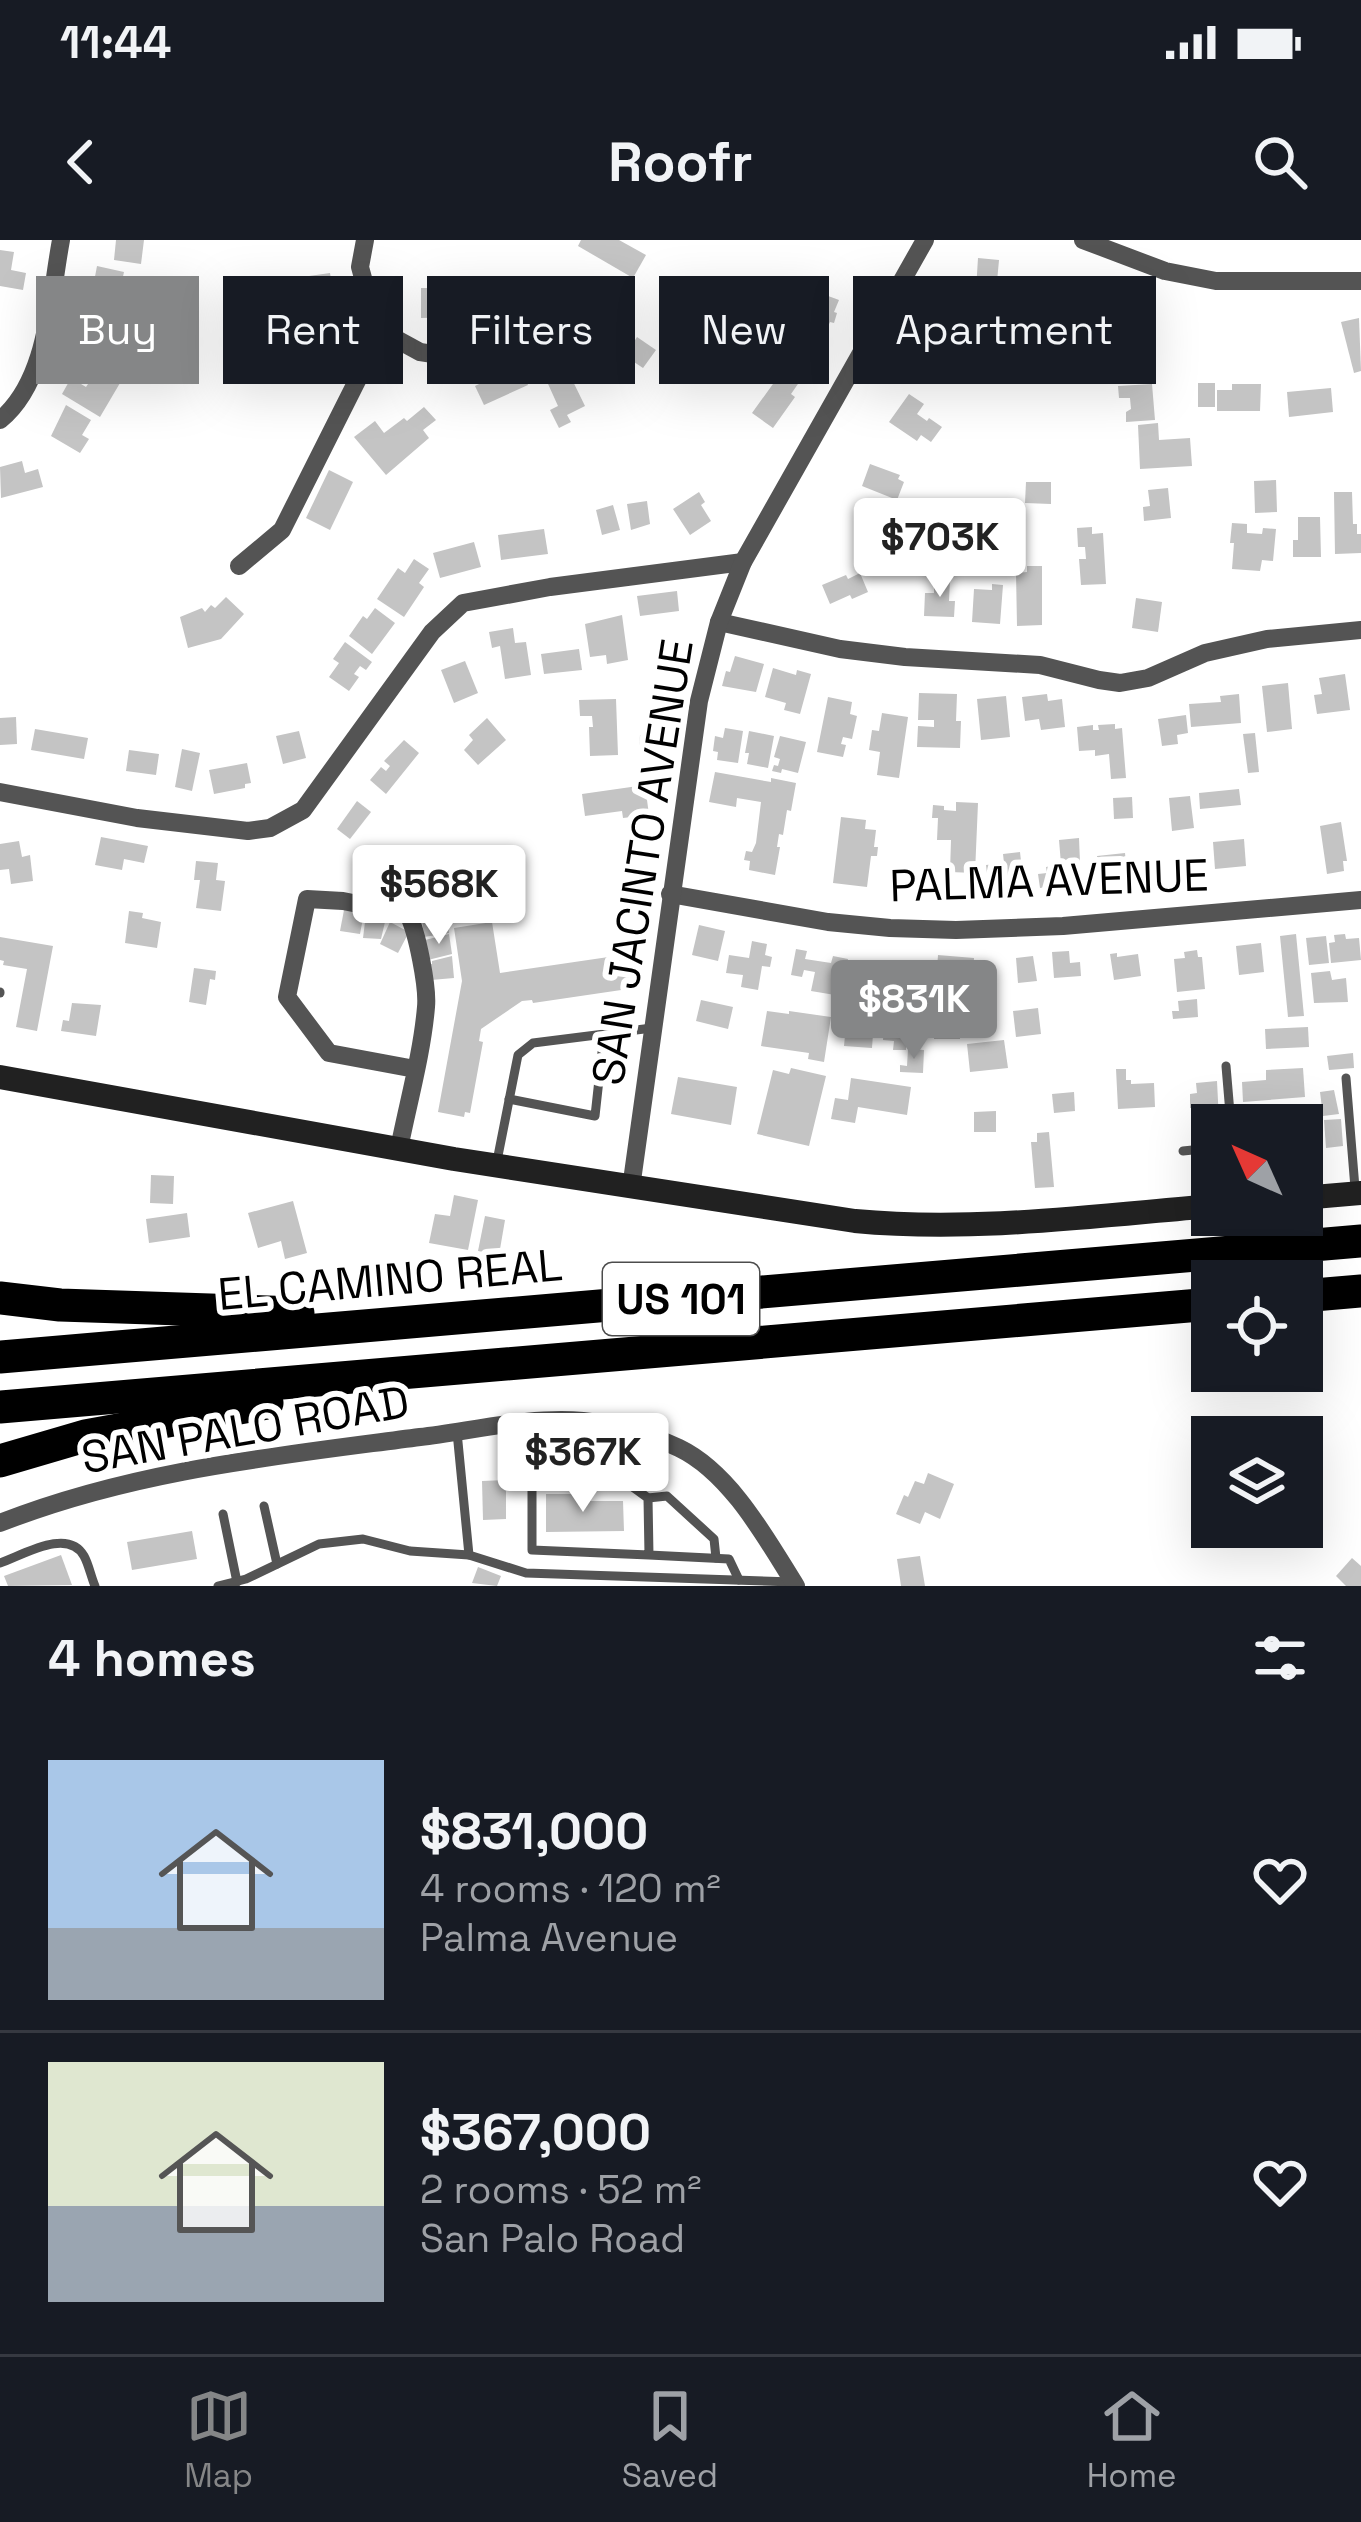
<!DOCTYPE html>
<html lang="en">
<head>
<meta charset="utf-8">
<style>
	body { margin:0; font-family:"Space Grotesk",sans-serif; background:#242831; color:#f1f3f6; height:100vh; display:flex; flex-direction:column; font-size:45px; white-space:nowrap }
	* { box-sizing:border-box; margin:0 }
	p { font-size:39px; color:#9ea1a6 }
	.icon { flex:none; width:66px; height:66px; fill:none; stroke:currentColor; stroke-width:2; stroke-linecap:round; stroke-linejoin:round }
	.map { position:relative; height:1346px; overflow:hidden }
	.drawer { display:flex; flex-direction:column; background:#171b24; flex:1 }
	.drawer>* { flex:none }
	.hud { position:absolute; left:36px; top:36px; width:1290px; height:108px; display:flex; gap:24px }
	.needle { width:78px; rotate:315deg }
	.tools { position:absolute; left:1191px; top:864px; display:grid; gap:24px }
	.tools a { display:grid; place-items:center; width:132px; height:132px; border-radius:0px; background:#171b24; box-shadow:0 12px 48px #0002; font-size:60px }
	.price { position:absolute; translate:-50% -102px; padding:0 27px; border-radius:12px; background:#fff; color:#222; font-size:39px; line-height:78px; filter:drop-shadow(0 3px 6px #0008) }
	.price::after { content:''; position:absolute; left:50%; top:72px; width:36px; height:27px; margin-left:-18px; background:inherit; clip-path:polygon(0 0,100% 0,50% 100%) }
	.price.selected { background:#858687; color:#fff }
	ul { padding:0; list-style:none }
	li { display:flex; align-items:center; gap:36px; height:300px; padding:0 48px }
	li+li { border-top:3px solid #363941 }
	li span { display:grid; place-items:center; flex:none; width:336px; height:240px; border-radius:0px; color:#555 }
	li>.icon { margin-inline-start:auto }
	span .icon { width:144px; height:144px; fill:#fffc; stroke-width:1 }
	li b { font-size:51px }
	h2 { display:flex; justify-content:space-between; align-items:center; height:144px; padding:0 48px; font-size:51px }
	.pill { padding:0 42px; border-radius:0px; background:#171b24; box-shadow:0 12px 48px #0002; font-size:42px; line-height:108px }
	.pill.selected { background:#858687; color:#fff }
	.status { display:flex; justify-content:space-between; align-items:center; height:84px; padding:0 60px; background:#171b24; direction:ltr }
	.status svg { height:33px; fill:currentColor }
	header { display:flex; justify-content:space-between; align-items:center; height:156px; padding:0 48px; background:#171b24; font-size:54px; font-weight:700 }
	.tab-bar { display:flex; justify-content:space-around; align-items:center; height:168px; border-top:3px solid #363941; background:#171b24; font-size:33px; color:#9ea1a6 }
	.tab-bar a { display:grid; justify-items:center; gap:6px }
	.tab-bar .selected { color:#858687 }
	.map>svg:first-child { display:block }
	.building { fill:#c4c4c4 }
	.lines { fill:none; stroke-linecap:round; stroke-linejoin:round }
	.service { stroke:#545454; stroke-width:9 }
	.minor { stroke:#545454; stroke-width:18 }
	.secondary { stroke:#212121; stroke-width:24 }
	.motorway { stroke:#000; stroke-width:33 }
	.labels { text-anchor:middle; stroke-width:12; stroke-linejoin:round; paint-order:stroke }
	.shield { fill:#fff; stroke:#4c4c4c; stroke-width:3 }
	.shield-label { font-size:42px; font-weight:bold; fill:#000 }
	.street-label { font-size:45px; fill:#000; stroke:#fff }
</style>
</head>
<body>
<div class="status"><b>11:44</b><svg viewBox="0 0 49 12"><path d="M0 12V9h3v3zM5 12V6h3v6zM10 12V3h3v9zM15 12V0h3v12zM26 1h20v11H26zM47 4h2v5h-2z"/></svg></div>
<header><svg class="icon" aria-label="back" viewBox="0 0 24 24"><path d="M15 5l-7 7 7 7"/></svg>Roofr<svg class="icon" aria-label="search" viewBox="0 0 24 24"><circle cx="10" cy="10" r="6"/><path d="M15 15l6 6"/></svg></header>
<div class="map">
<svg width="1361" height="1346" viewBox="0 0 1361 1346">
	<rect width="100%" height="100%" fill="#fff"/>
	<g class="building">
		<polygon points="116,0 144,0 141,24 114,20"/>
		<polygon points="581,0 619,0 646,15 633,38 578,6"/>
		<polygon points="0,10 14,12 11,30 26,33 23,50 0,46"/>
		<polygon points="978,18 999,20 996,52 976,50"/>
		<polygon points="97,26 124,32 117,63 91,58"/>
		<polygon points="330,33 335,63 325,64 328,79 303,83 295,38"/>
		<polygon points="421,48 465,48 465,77 421,78"/>
		<polygon points="812,50 839,60 834,72 837,73 834,83 830,82 825,93 820,91 815,104 794,96 801,70 804,71"/>
		<polygon points="1036,63 1075,63 1074,110 1052,109 1052,90 1036,90"/>
		<polygon points="942,65 969,69 965,100 949,98 951,86 939,85"/>
		<polygon points="1124,66 1128,108 1104,110 1101,68"/>
		<polygon points="91,69 114,73 111,87 118,88 115,111 77,105 81,80 89,82"/>
		<polygon points="1359,78 1361,131 1354,133 1341,82"/>
		<polygon points="637,97 656,110 643,128 625,116"/>
		<polygon points="561,117 585,166 567,175 571,182 559,188 550,170 558,166 544,135 547,134 543,126"/>
		<polygon points="519,125 528,145 484,165 475,146"/>
		<polygon points="98,129 120,143 100,177 62,154 71,138 86,147"/>
		<polygon points="783,130 800,141 791,154 795,157 773,188 752,173"/>
		<rect x="1198" y="143" width="17" height="24"/>
		<polygon points="1152,144 1155,180 1126,182 1126,172 1131,169 1130,158 1119,158 1118,146"/>
		<polygon points="1232,144 1261,144 1260,171 1217,171 1217,150 1232,150"/>
		<polygon points="1331,148 1333,172 1289,177 1287,152"/>
		<polygon points="909,154 924,164 917,174 927,181 929,178 942,187 931,202 921,195 917,201 889,182"/>
		<polygon points="66,165 91,180 82,195 89,199 80,213 51,196"/>
		<polygon points="424,167 436,180 423,190 429,198 386,235 354,197 375,181 384,193 404,178 407,181"/>
		<polygon points="1158,183 1159,200 1190,198 1192,226 1140,229 1138,185"/>
		<polygon points="22,221 25,233 38,229 43,247 1,258 0,227"/>
		<polygon points="870,224 900,235 898,239 904,242 897,260 862,246"/>
		<polygon points="329,230 353,242 330,290 306,278"/>
		<polygon points="1276,240 1277,272 1255,273 1254,241"/>
		<polygon points="1026,242 1051,242 1051,264 1025,263"/>
		<polygon points="1168,248 1171,278 1144,281 1143,267 1150,266 1148,250"/>
		<polygon points="699,252 705,262 701,265 711,281 690,295 673,269"/>
		<polygon points="1334,252 1352,252 1353,284 1357,284 1357,294 1361,294 1361,313 1335,314"/>
		<polygon points="647,261 650,284 631,290 627,264"/>
		<polygon points="613,265 620,290 602,295 596,270"/>
		<polygon points="1298,277 1320,277 1321,317 1293,317 1293,300 1298,300"/>
		<polygon points="930,282 949,283 947,316 928,314"/>
		<polygon points="1232,283 1247,284 1247,293 1262,294 1263,288 1276,289 1273,321 1262,320 1260,331 1232,329 1234,303 1230,303"/>
		<polygon points="1092,287 1092,294 1103,293 1106,344 1081,345 1079,319 1086,319 1085,307 1078,307 1077,288"/>
		<polygon points="544,289 548,314 501,320 498,295"/>
		<polygon points="474,302 481,327 440,338 433,313"/>
		<polygon points="414,319 429,329 419,343 424,347 404,377 377,359 398,328 405,333"/>
		<polygon points="1027,326 1042,326 1042,385 1017,386 1016,333 1027,332"/>
		<polygon points="860,333 868,352 852,359 850,355 830,364 822,345 846,335 848,339"/>
		<polygon points="934,338 950,339 949,361 955,361 954,377 924,376 925,353 934,353"/>
		<polygon points="992,344 1003,345 1000,384 972,382 974,349 992,350"/>
		<polygon points="677,351 679,371 640,376 637,356"/>
		<polygon points="226,357 244,374 221,399 188,408 180,377 202,368 205,372 211,365 215,368"/>
		<polygon points="1136,358 1162,362 1158,392 1132,388"/>
		<polygon points="375,368 395,383 372,414 349,396 363,376 367,379"/>
		<polygon points="622,375 628,420 607,424 606,415 590,417 585,384"/>
		<polygon points="513,388 515,403 526,402 531,435 505,439 500,406 492,408 489,392"/>
		<polygon points="345,402 372,422 366,430 360,426 354,434 359,437 349,451 329,437 339,423 333,419"/>
		<polygon points="579,409 582,430 544,434 541,414"/>
		<polygon points="735,416 764,424 756,452 722,446 726,431 730,432"/>
		<polygon points="465,421 478,453 454,463 441,430"/>
		<polygon points="773,428 796,435 797,430 811,434 800,474 784,470 786,463 765,457"/>
		<polygon points="1345,434 1350,470 1317,474 1314,455 1322,454 1319,438"/>
		<polygon points="1288,443 1292,489 1267,492 1262,446"/>
		<polygon points="919,453 957,454 956,481 961,481 960,508 917,507 918,486 934,487 934,480 918,480"/>
		<polygon points="1047,454 1048,461 1062,459 1065,487 1041,490 1039,479 1025,481 1022,457"/>
		<polygon points="1239,454 1241,483 1191,487 1189,464 1221,462 1220,456"/>
		<polygon points="1006,456 1010,497 981,500 977,459"/>
		<polygon points="828,457 852,462 850,474 857,476 852,499 843,497 841,504 846,505 843,517 817,512"/>
		<polygon points="616,459 618,515 590,516 589,487 593,487 592,476 580,476 579,460"/>
		<polygon points="882,473 908,477 899,538 877,535 880,512 869,510 872,490 879,491"/>
		<polygon points="1186,475 1188,493 1177,495 1178,504 1162,506 1158,479"/>
		<polygon points="16,477 17,504 0,505 0,478"/>
		<polygon points="487,478 506,500 478,525 464,510 473,500 469,495"/>
		<polygon points="1115,484 1115,489 1122,488 1126,538 1111,539 1109,514 1095,516 1095,510 1079,511 1077,487 1093,485 1093,490 1099,490 1098,485"/>
		<polygon points="725,488 743,491 738,523 717,520 718,512 713,511 715,496 723,498"/>
		<polygon points="35,489 88,498 84,519 31,510"/>
		<polygon points="299,491 306,518 283,524 276,496"/>
		<polygon points="749,491 774,496 768,528 747,524 749,513 745,513"/>
		<polygon points="1255,493 1259,532 1248,533 1243,494"/>
		<polygon points="640,495 661,496 660,514 639,512"/>
		<polygon points="780,496 806,502 798,533 782,529 781,533 772,531 774,525 778,526 780,519 774,517"/>
		<polygon points="404,500 419,513 386,554 370,540 381,527 386,531 390,526 384,521"/>
		<polygon points="182,509 200,513 192,551 175,547"/>
		<polygon points="129,510 159,514 156,535 126,531"/>
		<polygon points="247,523 251,543 245,544 245,548 214,554 209,530"/>
		<polygon points="715,532 771,542 771,538 796,543 791,571 787,570 783,595 779,594 777,607 780,607 775,635 749,630 750,621 744,620 746,611 752,612 756,603 761,562 737,558 736,567 709,562"/>
		<polygon points="645,545 649,575 623,578 622,571 585,576 582,554"/>
		<polygon points="1239,549 1241,565 1200,569 1199,553"/>
		<polygon points="1190,556 1194,588 1172,591 1169,558"/>
		<polygon points="1132,557 1133,578 1114,579 1113,558"/>
		<polygon points="357,561 371,572 350,599 337,589"/>
		<polygon points="956,562 978,563 975,633 950,632 951,600 937,600 938,578 932,578 933,565 944,566 944,570 956,571"/>
		<polygon points="841,577 866,580 865,589 876,590 874,607 878,607 877,616 871,616 867,647 833,643"/>
		<polygon points="1341,582 1347,621 1343,621 1344,631 1327,634 1320,586"/>
		<polygon points="101,597 148,606 144,623 124,619 122,630 95,625"/>
		<polygon points="1079,598 1080,623 1061,624 1059,600"/>
		<polygon points="1244,599 1246,626 1215,629 1213,602"/>
		<polygon points="19,601 22,617 30,615 33,641 11,644 9,629 0,630 0,604"/>
		<polygon points="1020,612 1024,648 989,652 986,625 1004,623 1003,614"/>
		<polygon points="1125,613 1127,634 1138,633 1139,648 1114,647 1115,652 1101,653 1097,616"/>
		<polygon points="196,621 218,623 216,640 225,641 221,671 196,668 200,640 194,640"/>
		<polygon points="1057,625 1057,632 1068,631 1070,649 1059,651 1058,645 1040,648 1038,634 1047,633 1046,627"/>
		<polygon points="376,636 395,638 388,665 370,657"/>
		<polygon points="398,640 417,643 415,662 410,668 392,662"/>
		<polygon points="433,646 445,661 426,675 416,663 417,658"/>
		<polygon points="344,670 364,673 360,694 340,691"/>
		<polygon points="129,671 143,673 142,678 161,682 157,708 125,703"/>
		<polygon points="440,673 446,673 449,693 424,697 422,679"/>
		<polygon points="366,674 382,675 385,682 381,699 363,698"/>
		<polygon points="390,682 409,692 398,713 380,704"/>
		<polygon points="492,682 500,733 629,714 634,742 627,743 628,749 533,763 532,760 522,761 481,789 479,801 483,802 470,873 465,872 464,877 438,872 462,741 454,688"/>
		<polygon points="699,685 725,691 718,721 692,715"/>
		<polygon points="449,694 452,714 428,720 425,700"/>
		<polygon points="1296,694 1304,776 1288,777 1280,696"/>
		<polygon points="1345,694 1346,699 1359,698 1361,720 1331,723 1329,703 1335,702 1334,695"/>
		<polygon points="1326,696 1329,723 1309,725 1306,698"/>
		<polygon points="0,697 53,706 37,791 16,787 27,729 3,725 4,721 0,720"/>
		<polygon points="752,701 767,704 765,715 772,717 770,727 762,726 758,750 741,747 743,735 726,733 729,715 749,718"/>
		<polygon points="1261,703 1264,732 1239,735 1236,706"/>
		<polygon points="796,709 807,711 805,719 831,723 833,716 848,719 841,756 811,751 815,732 804,730 802,737 791,735"/>
		<polygon points="1197,710 1198,717 1202,717 1205,749 1177,752 1174,719 1185,718 1184,712"/>
		<polygon points="1069,711 1070,723 1080,722 1081,736 1054,738 1052,712"/>
		<polygon points="1117,713 1117,717 1138,714 1141,736 1114,740 1110,714"/>
		<polygon points="938,715 974,718 972,746 936,743"/>
		<polygon points="452,716 454,738 431,740 429,724 432,724 432,721"/>
		<polygon points="1033,716 1037,741 1018,743 1016,718"/>
		<polygon points="194,728 216,731 215,740 210,739 206,765 189,762"/>
		<polygon points="1330,731 1332,740 1346,738 1348,762 1314,763 1311,733"/>
		<polygon points="1197,759 1198,777 1173,779 1172,771 1179,771 1178,761"/>
		<polygon points="701,760 733,767 728,789 696,781"/>
		<polygon points="72,763 101,765 96,796 61,791 63,780 69,781"/>
		<polygon points="848,765 875,767 872,808 844,806"/>
		<polygon points="934,766 959,766 960,799 934,799"/>
		<polygon points="1038,768 1041,794 1016,797 1013,771"/>
		<polygon points="767,771 789,774 789,771 831,777 824,822 808,819 809,813 761,806"/>
		<polygon points="885,776 911,778 909,804 906,804 906,810 893,810 894,801 883,800"/>
		<polygon points="1308,787 1309,807 1266,809 1265,789"/>
		<polygon points="1004,800 1008,828 970,832 967,804"/>
		<polygon points="908,809 924,810 923,833 900,832 900,825 907,826"/>
		<polygon points="1353,813 1354,828 1329,830 1327,816"/>
		<polygon points="791,828 826,836 809,906 757,894 773,830 789,834"/>
		<polygon points="1303,828 1305,857 1243,862 1242,842 1266,840 1266,830"/>
		<polygon points="1116,829 1126,829 1126,840 1131,840 1131,844 1154,843 1155,867 1118,869"/>
		<polygon points="678,837 737,847 731,885 671,874"/>
		<polygon points="851,838 911,847 907,875 858,867 855,883 831,879 835,858 848,860"/>
		<polygon points="1217,841 1219,881 1198,882 1197,868 1190,868 1190,854 1197,853 1196,843"/>
		<polygon points="1334,850 1339,874 1323,876 1320,852"/>
		<polygon points="1074,852 1075,871 1054,873 1052,854"/>
		<polygon points="996,871 996,892 974,892 974,872"/>
		<polygon points="1341,879 1343,906 1326,908 1324,880"/>
		<polygon points="1049,892 1054,947 1035,948 1031,902 1037,902 1037,893"/>
		<polygon points="151,935 174,936 173,964 150,963"/>
		<polygon points="454,955 478,960 468,1010 429,1003 435,974 450,976"/>
		<polygon points="293,961 307,1013 285,1019 281,1001 258,1008 248,973"/>
		<polygon points="187,973 190,997 149,1003 146,979"/>
		<polygon points="485,976 505,980 499,1015 478,1011"/>
		<polygon points="928,1233 954,1244 940,1279 925,1272 920,1284 896,1274 904,1255 908,1257 915,1241 924,1244"/>
		<polygon points="506,1240 506,1279 483,1280 482,1241"/>
		<polygon points="546,1254 581,1254 581,1261 623,1261 624,1291 546,1292"/>
		<polygon points="192,1291 197,1319 132,1330 127,1302"/>
		<polygon points="61,1315 72,1345 8,1346 4,1336"/>
		<polygon points="920,1316 925,1346 901,1346 897,1319"/>
		<polygon points="1352,1318 1361,1326 1361,1346 1346,1346 1336,1336"/>
		<polygon points="478,1327 501,1336 497,1346 472,1343"/>
	</g>
	<g class="lines">
		<g class="service">
			<polyline points="0,752 0,753"/>
			<polyline points="1226,826 1231,885"/>
			<polyline points="1346,838 1355,948"/>
			<polyline points="509,859 595,876 604,794"/>
			<polyline points="1302,888 1305,888 1313,952"/>
			<polyline points="1183,911 1212,908"/>
			<polyline points="497,921 518,815 533,803 652,788"/>
			<polyline points="457,1192 469,1315 526,1333 793,1342"/>
			<polyline points="648,1258 667,1256 714,1299 716,1318"/>
			<polyline points="264,1266 277,1324"/>
			<polyline points="223,1274 237,1342"/>
			<polyline points="649,1315 532,1310 532,1235 619,1237 648,1258 649,1315 729,1319 739,1340"/>
			<path d="M 0,1323 C 23,1315 68,1287 84,1316 C 89,1325 91,1337 95,1346"/>
			<polyline points="218,1346 246,1339 319,1304 363,1299 410,1311 469,1315"/>
		</g>
		<g class="minor">
			<polyline points="365,0 360,27 369,60 387,94 420,112 433,114 493,99 551,78 581,79 608,91"/>
			<polyline points="1083,0 1165,31 1216,41 1361,41"/>
			<path d="M 0,180 C 48,141 50,58 61,0"/>
			<polyline points="239,326 282,290 376,103 381,85"/>
			<polyline points="719,382 840,409 905,417 1040,425 1099,440 1120,443 1148,438 1205,413 1267,399 1361,390"/>
			<polyline points="0,552 137,578 248,591 270,588 303,570 432,392 463,363 550,347 743,322"/>
			<polyline points="670,654 828,682 890,688 956,690 1063,686 1361,660"/>
			<path d="M 399,909 C 408,863 422,814 426,767 C 428,747 417,692 408,674 L 343,661 L 307,659 L 287,757 L 329,813 L 415,829"/>
			<polyline points="631,948 699,461 719,382 743,322 925,0"/>
			<path d="M 0,1283 C 134,1230 277,1216 420,1197 C 471,1191 532,1176 583,1181 C 616,1184 649,1194 679,1208 C 731,1233 767,1300 796,1346"/>
		</g>
		<g class="secondary">
			<path d="M 0,837 L 454,919 L 855,981 C 974,992 1093,976 1212,966"/>
			<polyline points="1302,958 1361,953"/>
		</g>
		<g class="motorway">
			<polyline points="1302,1056 1361,1051"/>
			<polyline points="0,1058 60,1065 298,1073"/>
			<polyline points="0,1117 1361,1001"/>
			<polyline points="0,1167 1212,1064"/>
			<polyline points="0,1221 85,1196 267,1163"/>
		</g>
	</g>
	<g class="labels">
		<rect class="shield" x="603" y="1023" width="156" height="72" rx="9"/>
		<g class="shield-label">
			<text x="681" y="1074">US 101</text>
		</g>
		<g class="street-label">
			<text transform="translate(642 622) rotate(-81)" y="16">SAN JACINTO AVENUE</text>
			<text transform="translate(1049 640) rotate(-2)" y="16">PALMA AVENUE</text>
			<text transform="translate(390 1039) rotate(-5)" y="16">EL CAMINO REAL</text>
			<text transform="translate(245 1189) rotate(-10)" y="16">SAN PALO ROAD</text>
		</g>
	</g>
</svg>
<div class="tools">
<a><svg class="needle" viewBox="-14 -14 28 28"><path d="M0-13l5 13h-10z" fill="#e53935"/><path d="M0 13l5-13h-10z" fill="#9ea1a6"/></svg></a>
<a><svg class="icon" aria-label="locate" viewBox="0 0 24 24"><circle cx="12" cy="12" r="6"/><path d="M12 2v4M12 18v4M2 12h4M18 12h4"/></svg></a>
<a><svg class="icon" aria-label="layers" viewBox="0 0 24 24"><path d="M12 4l9 5-9 5-9-5zM3 14l9 5 9-5"/></svg></a>
</div>
<b class="price" style="left:940px;top:360px">$703K</b>
<b class="price" style="left:439px;top:707px">$568K</b>
<b class="price selected" style="left:914px;top:822px">$831K</b>
<b class="price" style="left:583px;top:1275px">$367K</b>
<div class="hud">
<a class="pill selected">Buy</a>
<a class="pill">Rent</a>
<a class="pill">Filters</a>
<a class="pill">New</a>
<a class="pill">Apartment</a>
</div>
</div>
<section class="drawer">
<h2>4 homes<svg class="icon" aria-label="filters" viewBox="0 0 24 24"><path d="M4 7h16M4 17h16"/><circle cx="9" cy="7" r="2"/><circle cx="15" cy="17" r="2"/></svg></h2>
<ul>
<li><span style="background:linear-gradient(#a9c7e8 70%,#9aa5b1 0)"><svg class="icon" aria-label="home" viewBox="0 0 24 24"><path d="M3 11l9-7 9 7M6 9v11h12V9"/></svg></span><div><b>$831,000</b><p>4 rooms · 120 m²</p><p>Palma Avenue</p></div><svg class="icon" aria-label="heart" viewBox="0 0 24 24"><path d="M12 20l-8-8c-3-5 5-10 8-4 3-6 11-1 8 4z"/></svg></li>
<li><span style="background:linear-gradient(#dfe7d0 60%,#9aa5b1 0)"><svg class="icon" aria-label="home" viewBox="0 0 24 24"><path d="M3 11l9-7 9 7M6 9v11h12V9"/></svg></span><div><b>$367,000</b><p>2 rooms · 52 m²</p><p>San Palo Road</p></div><svg class="icon" aria-label="heart" viewBox="0 0 24 24"><path d="M12 20l-8-8c-3-5 5-10 8-4 3-6 11-1 8 4z"/></svg></li>
</ul>
</section>
<nav class="tab-bar">
<a class="selected"><svg class="icon" aria-label="map" viewBox="0 0 24 24"><path d="M3 6l6-2 6 2 6-2v14l-6 2-6-2-6 2zM9 4v14M15 6v14"/></svg>Map</a>
<a><svg class="icon" aria-label="saved" viewBox="0 0 24 24"><path d="M7 4h10v16l-5-4-5 4z"/></svg>Saved</a>
<a><svg class="icon" aria-label="home" viewBox="0 0 24 24"><path d="M3 11l9-7 9 7M6 9v11h12V9"/></svg>Home</a>
</nav>
</body>
</html>
